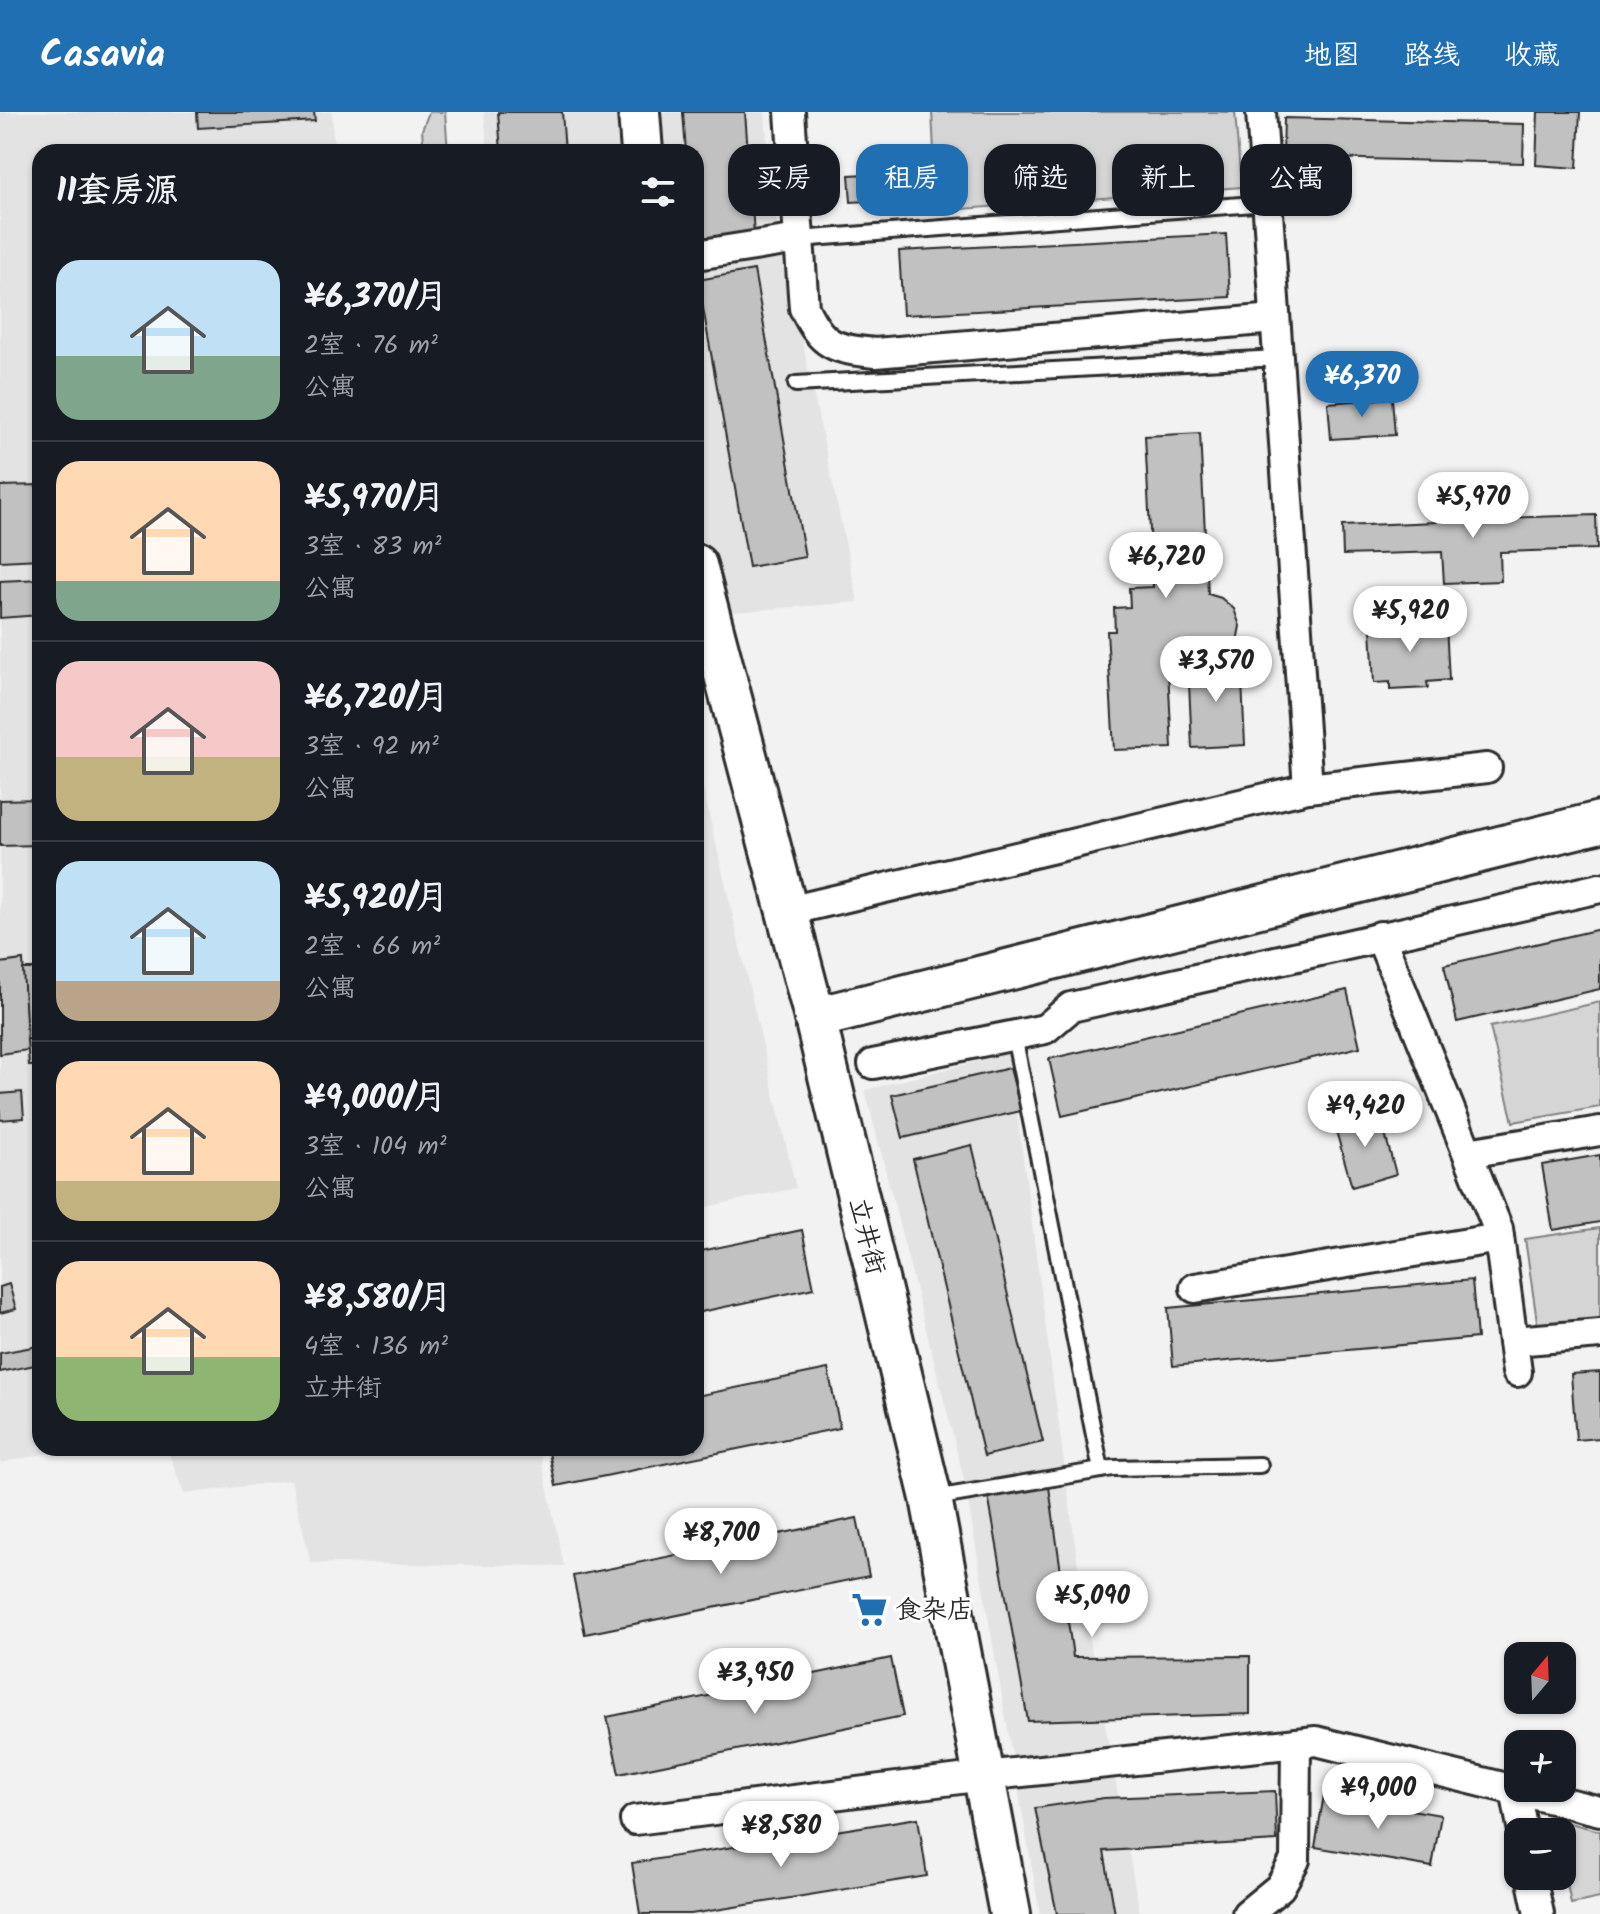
<!DOCTYPE html>
<html lang="zh">
<head>
<meta charset="utf-8">
<style>
	body { margin:0; font-family:Kalam,"LXGW WenKai TC",sans-serif; background:#20242c; color:#f1f3f6; height:100vh; display:flex; flex-direction:column; font-size:30px; white-space:nowrap }
	* { box-sizing:border-box; margin:0 }
	p { font-size:26px; color:#9ea1a6 }
	.icon { flex:none; width:44px; height:44px; fill:none; stroke:currentColor; stroke-width:2; stroke-linecap:round; stroke-linejoin:round }
	.map { position:relative; flex:1; overflow:hidden }
	.sheet { position:absolute; left:32px; top:32px; width:672px; height:1312px; display:flex; flex-direction:column; background:#171b24; border-radius:24px; box-shadow:0 2px 6px #0004 }
	.sheet>* { flex:none }
	.banner { position:absolute; left:728px; top:32px; width:752px; height:72px; display:flex; gap:16px }
	.needle { width:52px; rotate:19deg }
	.buttons { position:absolute; left:1504px; top:1530px; display:grid; gap:16px }
	.buttons a { display:grid; place-items:center; width:72px; height:72px; border-radius:16px; background:#171b24; box-shadow:0 2px 6px #0004; font-size:40px }
	.price { position:absolute; translate:-50% -68px; padding:0 18px; border-radius:28px; background:#fff; color:#222; font-size:26px; line-height:52px; filter:drop-shadow(0 2px 4px #0008) }
	.price::after { content:''; position:absolute; left:50%; top:48px; width:24px; height:18px; margin-left:-12px; background:inherit; clip-path:polygon(0 0,100% 0,50% 100%) }
	.price.selected { background:#1f6fb2; color:#fff }
	ul { padding:0; list-style:none }
	li { display:flex; align-items:center; gap:24px; height:200px; padding:0 24px }
	li+li { border-top:2px solid #363941 }
	li span { display:grid; place-items:center; flex:none; width:224px; height:160px; border-radius:24px; color:#555 }
	li>.icon { margin-inline-start:auto }
	span .icon { width:96px; height:96px; fill:#fffc; stroke-width:1 }
	li b { font-size:34px }
	h2 { display:flex; justify-content:space-between; align-items:center; height:96px; padding:0 24px; font-size:34px }
	.tag { padding:0 28px; border-radius:24px; background:#171b24; box-shadow:0 2px 6px #0004; font-size:28px; line-height:72px }
	.tag.selected { background:#1f6fb2; color:#fff }
	header { display:flex; align-items:center; gap:48px; box-sizing:border-box; height:112px; padding:0 40px; background:#1f6fb2; color:#fff }
	header strong { font-size:38px }
	nav { display:flex; gap:44px; margin-inline-start:auto; font-size:28px }
	.map>svg:first-child { display:block }
	.built { fill:#e3e3e3 }
	.green { fill:#d5d5d5; stroke:#808080; stroke-width:2 }
	.building { fill:#c1c1c1; stroke:#2b2b2b; stroke-width:2 }
	.lines { fill:none; stroke-linecap:round; stroke-linejoin:round }
	.lane-casing { stroke:#2b2b2b; stroke-width:20 }
	.street-casing { stroke:#2b2b2b; stroke-width:34 }
	.secondary-casing { stroke:#2b2b2b; stroke-width:46 }
	.lane { stroke:#fff; stroke-width:14 }
	.street { stroke:#fff; stroke-width:28 }
	.secondary { stroke:#fff; stroke-width:40 }
	.labels { text-anchor:middle; stroke-width:6; stroke-linejoin:round; paint-order:stroke }
	.street-label { font-size:26px; fill:#2b2b2b; stroke:#fff }
	.poi-label { font-size:26px; fill:#2b2b2b; stroke:#fff; text-anchor:start }
</style>
</head>
<body>
<header>
<strong>Casavia</strong>
<nav><a>地图</a><a>路线</a><a>收藏</a></nav>
</header>
<div class="map">
<svg width="1600" height="1802" viewBox="0 0 1600 1802">
	<rect width="100%" height="100%" fill="#f2f2f2"/>
	<filter id="ink" filterUnits="userSpaceOnUse"><feTurbulence type="fractalNoise" baseFrequency=".0125" numOctaves="2"/><feDisplacementMap in="SourceGraphic" scale="16" xChannelSelector="R" yChannelSelector="G"/><feConvolveMatrix kernelMatrix="1 2 1 2 8 2 1 2 1" color-interpolation-filters="sRGB"/></filter>
	<g filter="url(#ink)">
		<g class="built">
			<polygon points="0,0 332,0 334,40 40,40 40,1336 73,1336 0,1351"/>
			<polygon points="484,0 765,0 771,83 858,490 696,503 696,40 488,40"/>
			<polygon points="696,646 796,1076 696,1097"/>
			<polygon points="1009,941 1083,1492 1140,1802 1040,1802 964,1367 865,978"/>
			<polygon points="167,1336 539,1336 564,1454 311,1451 291,1368 184,1382"/>
		</g>
		<g class="green">
			<polygon points="429,0 445,0 448,40 424,40 422,18"/>
			<polygon points="932,0 1235,0 1241,75 937,99"/>
			<polygon points="1600,890 1600,995 1513,1010 1490,915"/>
			<polygon points="1600,1116 1600,1210 1538,1216 1525,1127"/>
			<polygon points="1554,1707 1600,1719 1600,1786 1571,1792 1562,1747 1562,1720 1557,1720"/>
		</g>
		<g class="building">
			<polygon points="197,0 314,0 315,9 198,16"/>
			<polygon points="498,0 562,0 565,40 501,40"/>
			<polygon points="683,0 745,0 754,122 696,126 696,40 686,40"/>
			<polygon points="1538,0 1580,0 1577,56 1536,53"/>
			<polygon points="1284,6 1524,12 1523,51 1283,45"/>
			<polygon points="901,60 903,87 851,90 849,63"/>
			<polygon points="1226,122 1230,185 903,203 899,139"/>
			<polygon points="754,158 805,445 749,455 698,168"/>
			<polygon points="1392,286 1395,323 1331,327 1328,291"/>
			<polygon points="1200,321 1208,482 1221,486 1234,497 1240,514 1237,530 1222,545 1202,548 1176,536 1167,537 1172,636 1114,638 1107,519 1115,519 1114,496 1130,495 1129,476 1153,475 1145,324"/>
			<polygon points="40,373 40,447 0,449 0,374"/>
			<polygon points="1502,396 1502,406 1596,403 1597,437 1500,440 1501,469 1444,471 1442,440 1343,443 1342,414 1436,410 1435,398"/>
			<polygon points="40,467 40,503 0,506 0,469"/>
			<polygon points="1426,506 1426,514 1446,513 1449,568 1427,570 1428,576 1390,578 1390,570 1374,571 1371,517 1383,516 1382,508"/>
			<polygon points="1241,548 1245,633 1192,636 1188,550"/>
			<polygon points="40,687 40,733 0,734 0,688"/>
			<polygon points="1600,817 1600,877 1457,910 1444,853"/>
			<polygon points="23,848 28,938 0,942 0,851"/>
			<polygon points="23,857 40,857 40,927 27,927"/>
			<polygon points="1347,878 1360,935 1062,1004 1049,947"/>
			<polygon points="27,927 40,927 40,954 29,954"/>
			<polygon points="1010,956 1021,999 903,1026 892,983"/>
			<polygon points="22,980 24,1006 0,1008 0,982"/>
			<polygon points="1379,1000 1396,1062 1352,1075 1334,1012"/>
			<polygon points="972,1033 1043,1330 984,1344 913,1047"/>
			<polygon points="1600,1043 1600,1110 1553,1118 1542,1053"/>
			<polygon points="802,1118 814,1176 696,1201 696,1140"/>
			<polygon points="1472,1168 1477,1226 1173,1254 1168,1196"/>
			<polygon points="9,1172 16,1197 0,1201 0,1175"/>
			<polygon points="38,1234 40,1252 0,1260 0,1241"/>
			<polygon points="828,1257 840,1316 556,1374 548,1336 696,1336 696,1284"/>
			<polygon points="1600,1260 1600,1326 1576,1328 1571,1262"/>
			<polygon points="1049,1375 1073,1545 1250,1544 1250,1602 1028,1609 988,1383"/>
			<polygon points="857,1406 869,1464 585,1522 573,1464"/>
			<polygon points="891,1546 903,1604 619,1662 607,1605"/>
			<polygon points="1275,1679 1277,1729 1104,1739 1115,1802 1057,1802 1035,1696 1104,1686"/>
			<polygon points="1324,1683 1441,1703 1432,1755 1315,1735"/>
			<polygon points="918,1706 927,1764 691,1802 640,1802 632,1751"/>
		</g>
		<g class="lines">
			<defs>
				<g id="lane">
					<polyline points="799,127 1267,91"/>
					<polyline points="796,272 1278,246"/>
					<polyline points="1014,924 1101,1358"/>
					<polyline points="935,1386 1113,1356 1260,1353"/>
				</g>
				<g id="street">
					<path d="M 790,0 L 804,196 C 822,234 834,237 875,241 L 1275,207"/>
					<polyline points="1261,0 1308,676"/>
					<polyline points="696,143 799,127"/>
					<polyline points="788,799 1308,676 1487,656"/>
					<polyline points="1380,824 1498,1117 1517,1260"/>
					<polyline points="873,952 1045,917 1071,895 1600,776"/>
					<polyline points="1468,1041 1600,1019"/>
					<polyline points="1195,1176 1499,1126"/>
					<polyline points="1513,1229 1600,1222"/>
					<polyline points="1515,1678 1523,1720"/>
					<polyline points="635,1708 984,1664 1316,1629 1600,1699"/>
					<polyline points="1531,1764 1539,1802"/>
					<polyline points="1247,1802 1280,1775 1295,1748 1296,1631"/>
				</g>
				<g id="secondary">
					<polyline points="639,0 642,40"/>
					<polyline points="696,453 815,906 931,1386 1010,1802"/>
					<polyline points="815,906 1600,710"/>
				</g>
			</defs>
			<use href="#lane" class="lane-casing"/>
			<use href="#street" class="street-casing"/>
			<use href="#secondary" class="secondary-casing"/>
			<use href="#lane" class="lane"/>
			<use href="#street" class="street"/>
			<use href="#secondary" class="secondary"/>
		</g>
	</g>
	<defs>
		<symbol id="supermarket-bare" viewBox="-9 -9 18 18"><path d="M-6-5.5h2.5l.6 2H6L4.5 2H-2.5L-4.4-4H-6ZM-1.5 3.2a1.3 1.3 0 1 0 .1 0ZM3 3.2a1.3 1.3 0 1 0 .1 0Z" fill="#1f6fb2" stroke="#fff" stroke-width="2.5" paint-order="stroke"/></symbol>
	</defs>
	<g fill-rule="evenodd">
		<use href="#supermarket-bare" x="844" y="1472" width="51" height="51"/>
	</g>
	<g class="labels">
		<g class="street-label">
			<text transform="translate(868 1124) rotate(76)" y="9">立井街</text>
		</g>
		<g class="poi-label">
			<text x="895" y="1506">食杂店</text>
		</g>
	</g>
</svg>
<div class="buttons">
<a><svg class="needle" viewBox="-14 -14 28 28"><path d="M0-13l5 13h-10z" fill="#e53935"/><path d="M0 13l5-13h-10z" fill="#9ea1a6"/></svg></a>
<a>+</a>
<a>−</a>
</div>
<b class="price selected" style="left:1362px;top:307px">¥6,370</b>
<b class="price" style="left:1473px;top:428px">¥5,970</b>
<b class="price" style="left:1166px;top:488px">¥6,720</b>
<b class="price" style="left:1410px;top:542px">¥5,920</b>
<b class="price" style="left:1216px;top:592px">¥3,570</b>
<b class="price" style="left:1365px;top:1037px">¥9,420</b>
<b class="price" style="left:721px;top:1464px">¥8,700</b>
<b class="price" style="left:1092px;top:1527px">¥5,090</b>
<b class="price" style="left:755px;top:1604px">¥3,950</b>
<b class="price" style="left:1378px;top:1719px">¥9,000</b>
<b class="price" style="left:781px;top:1757px">¥8,580</b>
<div class="banner">
<a class="tag">买房</a>
<a class="tag selected">租房</a>
<a class="tag">筛选</a>
<a class="tag">新上</a>
<a class="tag">公寓</a>
</div>
<section class="sheet">
<h2>11套房源<svg class="icon" aria-label="filters" viewBox="0 0 24 24"><path d="M4 7h16M4 17h16"/><circle cx="9" cy="7" r="2"/><circle cx="15" cy="17" r="2"/></svg></h2>
<ul>
<li><span style="background:linear-gradient(#bfe0f5 60%,#7fa58c 0)"><svg class="icon" aria-label="home" viewBox="0 0 24 24"><path d="M3 11l9-7 9 7M6 9v11h12V9"/></svg></span><div><b>¥6,370/月</b><p>2室 · 76 m²</p><p>公寓</p></div></li>
<li><span style="background:linear-gradient(#ffd9b3 75%,#7fa58c 0)"><svg class="icon" aria-label="home" viewBox="0 0 24 24"><path d="M3 11l9-7 9 7M6 9v11h12V9"/></svg></span><div><b>¥5,970/月</b><p>3室 · 83 m²</p><p>公寓</p></div></li>
<li><span style="background:linear-gradient(#f6c9c9 60%,#c2b280 0)"><svg class="icon" aria-label="home" viewBox="0 0 24 24"><path d="M3 11l9-7 9 7M6 9v11h12V9"/></svg></span><div><b>¥6,720/月</b><p>3室 · 92 m²</p><p>公寓</p></div></li>
<li><span style="background:linear-gradient(#bfe0f5 75%,#b9a48a 0)"><svg class="icon" aria-label="home" viewBox="0 0 24 24"><path d="M3 11l9-7 9 7M6 9v11h12V9"/></svg></span><div><b>¥5,920/月</b><p>2室 · 66 m²</p><p>公寓</p></div></li>
<li><span style="background:linear-gradient(#ffd9b3 75%,#c2b280 0)"><svg class="icon" aria-label="home" viewBox="0 0 24 24"><path d="M3 11l9-7 9 7M6 9v11h12V9"/></svg></span><div><b>¥9,000/月</b><p>3室 · 104 m²</p><p>公寓</p></div></li>
<li><span style="background:linear-gradient(#ffd9b3 60%,#8fb573 0)"><svg class="icon" aria-label="home" viewBox="0 0 24 24"><path d="M3 11l9-7 9 7M6 9v11h12V9"/></svg></span><div><b>¥8,580/月</b><p>4室 · 136 m²</p><p>立井街</p></div></li>
</ul>
</section>
</div>
</body>
</html>
